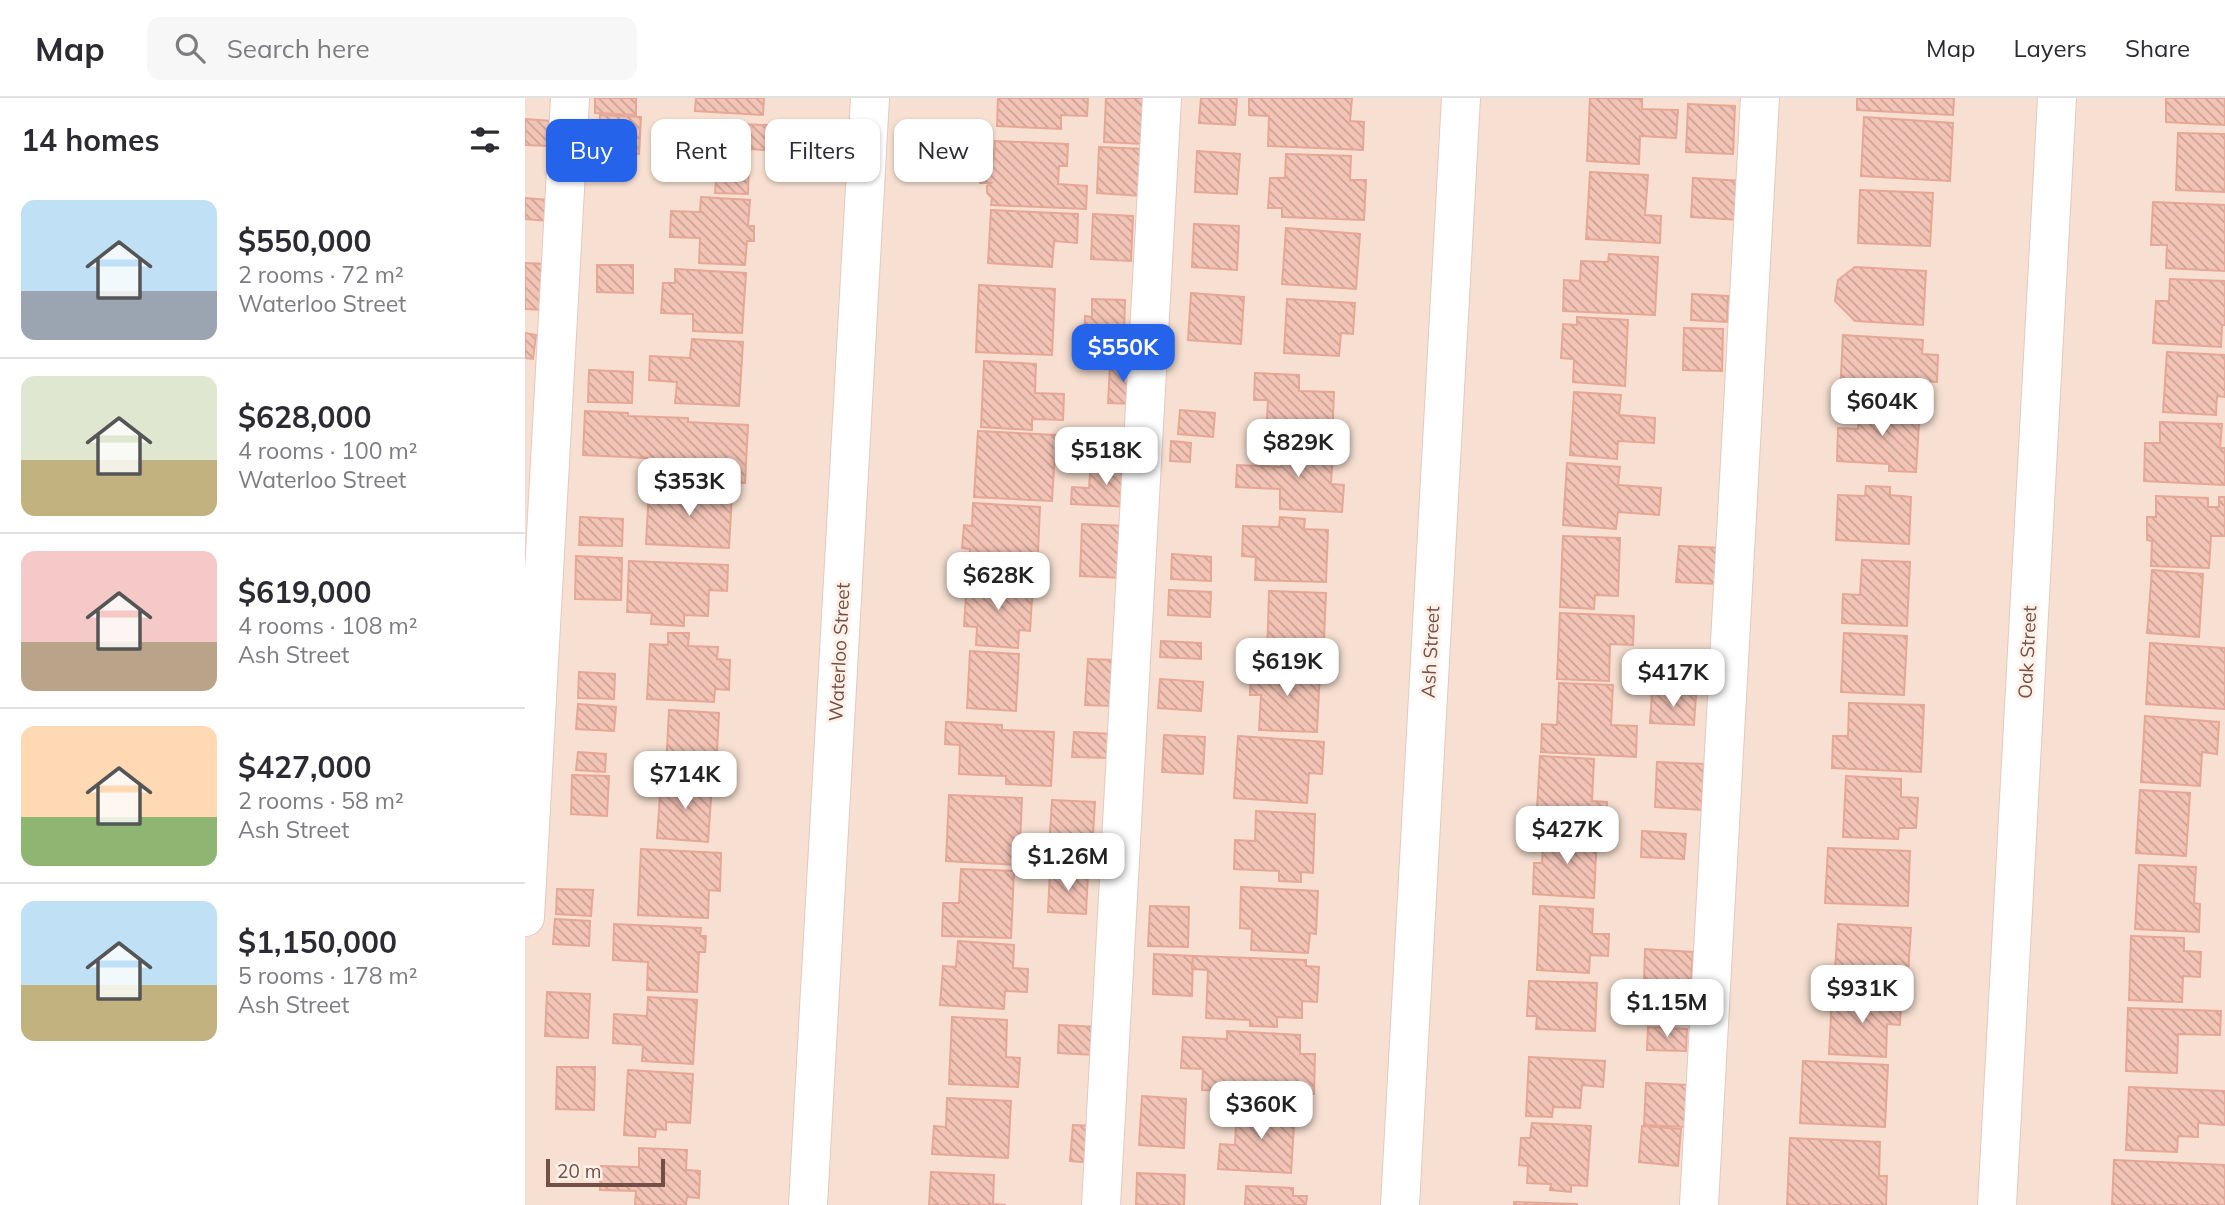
<!DOCTYPE html>
<html lang="en">
<head>
<meta charset="utf-8">
<style>
	body { margin:0; font-family:Mulish,sans-serif; background:#f7f7f7; color:#2b2b33; height:100vh; display:flex; flex-direction:column; font-size:26px; white-space:nowrap }
	* { box-sizing:border-box; margin:0 }
	p { font-size:23px; color:#7c7c81 }
	.icon { flex:none; width:38px; height:38px; fill:none; stroke:currentColor; stroke-width:2; stroke-linecap:round; stroke-linejoin:round }
	.map { position:relative; flex:1; overflow:hidden }
	.panel { display:flex; flex-direction:column; background:#fff; width:525px }
	.panel>* { flex:none }
	.guide { position:absolute; left:21px; top:21px; width:665px; height:63px; display:flex; gap:14px }
	.scale { position:absolute; left:21px; bottom:18px; width:119px; box-sizing:border-box; padding-left:7px; border:4px solid #744f47; border-top:0; font-size:19px; line-height:24px; white-space:nowrap; color:#744f47; -webkit-text-stroke:5px #fff1e7; paint-order:stroke }
	.price { position:absolute; translate:-50% -60px; padding:0 16px; border-radius:14px; background:#fff; color:#222; font-size:23px; line-height:46px; filter:drop-shadow(0 2px 4px #0008) }
	.price::after { content:''; position:absolute; left:50%; top:42px; width:21px; height:16px; margin-left:-10px; background:inherit; clip-path:polygon(0 0,100% 0,50% 100%) }
	.price.active { background:#2563eb; color:#fff }
	ul { padding:0; list-style:none }
	li { display:flex; align-items:center; gap:21px; height:175px; padding:0 21px }
	li+li { border-top:2px solid #e1e1e2 }
	li span { display:grid; place-items:center; flex:none; width:196px; height:140px; border-radius:14px; color:#555 }
	li>.icon { margin-inline-start:auto }
	span .icon { width:84px; height:84px; fill:#fffc; stroke-width:1 }
	li b { font-size:30px }
	h2 { display:flex; justify-content:space-between; align-items:center; height:84px; padding:0 21px; font-size:30px }
	.pill { padding:0 24px; border-radius:14px; background:#fff; box-shadow:0 2px 5px #0004; font-size:24px; line-height:63px }
	.pill.active { background:#2563eb; color:#fff }
	header { display:flex; align-items:center; gap:42px; box-sizing:border-box; height:98px; padding:0 35px; background:#fff; border-bottom:2px solid #e1e1e2 }
	header strong { font-size:33px }
	nav { display:flex; gap:38px; margin-inline-start:auto; font-size:24px }
	.search { width:490px; height:63px; background:#f7f7f7; display:flex; align-items:center; gap:18px; box-sizing:border-box; padding:0 24px; border-radius:14px; color:#7c7c81; font-size:26px }
	main { display:flex; flex:1; min-height:0 }
	.map>svg:first-child { display:block }
	.residential { fill:#f7e0d1 }
	.building { fill:url(#building-back-hatch); stroke:#e6a796; stroke-width:2 }
	.lines { fill:none; stroke-linecap:round; stroke-linejoin:round }
	.minor-casing { stroke:#e3c9bf; stroke-width:40 }
	.minor { stroke:#fff; stroke-width:38 }
	.labels { text-anchor:middle; stroke-width:6; stroke-linejoin:round; paint-order:stroke }
	.street-label { font-size:19px; fill:#744f47; stroke:#fff1e7 }
</style>
</head>
<body>
<header>
<strong>Map</strong>
<div class="search"><svg class="icon" aria-label="search" viewBox="0 0 24 24"><circle cx="10" cy="10" r="6"/><path d="M15 15l6 6"/></svg>Search here</div>
<nav><a>Map</a><a>Layers</a><a>Share</a></nav>
</header>
<main>
<section class="panel">
<h2>14 homes<svg class="icon" aria-label="filters" viewBox="0 0 24 24"><path d="M4 7h16M4 17h16"/><circle cx="9" cy="7" r="2"/><circle cx="15" cy="17" r="2"/></svg></h2>
<ul>
<li><span style="background:linear-gradient(#bfe0f5 65%,#9aa5b1 0)"><svg class="icon" aria-label="home" viewBox="0 0 24 24"><path d="M3 11l9-7 9 7M6 9v11h12V9"/></svg></span><div><b>$550,000</b><p>2 rooms · 72 m²</p><p>Waterloo Street</p></div></li>
<li><span style="background:linear-gradient(#dfe7d0 60%,#c2b280 0)"><svg class="icon" aria-label="home" viewBox="0 0 24 24"><path d="M3 11l9-7 9 7M6 9v11h12V9"/></svg></span><div><b>$628,000</b><p>4 rooms · 100 m²</p><p>Waterloo Street</p></div></li>
<li><span style="background:linear-gradient(#f6c9c9 65%,#b9a48a 0)"><svg class="icon" aria-label="home" viewBox="0 0 24 24"><path d="M3 11l9-7 9 7M6 9v11h12V9"/></svg></span><div><b>$619,000</b><p>4 rooms · 108 m²</p><p>Ash Street</p></div></li>
<li><span style="background:linear-gradient(#ffd9b3 65%,#8fb573 0)"><svg class="icon" aria-label="home" viewBox="0 0 24 24"><path d="M3 11l9-7 9 7M6 9v11h12V9"/></svg></span><div><b>$427,000</b><p>2 rooms · 58 m²</p><p>Ash Street</p></div></li>
<li><span style="background:linear-gradient(#bfe0f5 60%,#c2b280 0)"><svg class="icon" aria-label="home" viewBox="0 0 24 24"><path d="M3 11l9-7 9 7M6 9v11h12V9"/></svg></span><div><b>$1,150,000</b><p>5 rooms · 178 m²</p><p>Ash Street</p></div></li>
</ul>
</section>
<div class="map">
<svg width="1700" height="1107" viewBox="0 0 1700 1107">
	<defs>
		<pattern id="building-back-hatch" width="6" height="6" patternUnits="userSpaceOnUse" patternTransform="scale(1.75)"><rect width="6" height="6" fill="#f3c4b6"/><path d="M-1 5l2 2M0 0l6 6M5-1l2 2" fill="none" stroke="#c9a296"/></pattern>
	</defs>
	<rect width="100%" height="100%" fill="#fdede0"/>
	<rect class="residential" x="0" y="0" width="1700" height="1107"/>
	<g class="building">
		<polygon points="70,0 111,0 111,17 70,15"/>
		<polygon points="171,0 239,0 238,17 170,13"/>
		<polygon points="473,0 563,0 562,18 536,17 536,31 472,28"/>
		<polygon points="581,0 621,0 619,46 579,44"/>
		<polygon points="676,0 712,0 710,27 674,25"/>
		<polygon points="724,0 827,0 825,23 839,24 838,52 743,48 744,18 724,17"/>
		<polygon points="1065,0 1117,1 1117,11 1153,12 1151,40 1115,38 1114,66 1062,63"/>
		<polygon points="1332,0 1429,0 1428,17 1332,12"/>
		<polygon points="1641,0 1700,0 1700,27 1641,24"/>
		<polygon points="1163,6 1210,8 1208,56 1161,54"/>
		<polygon points="75,17 116,19 114,56 73,54"/>
		<polygon points="1339,19 1428,25 1425,83 1336,78"/>
		<polygon points="0,21 26,23 24,48 0,47"/>
		<polygon points="138,23 242,27 241,52 224,51 223,96 190,95 191,81 168,80 169,54 137,54"/>
		<polygon points="1653,35 1700,36 1700,94 1651,92"/>
		<polygon points="470,43 543,46 542,68 534,68 533,86 562,88 561,111 466,107 467,100 462,95 462,88 466,85 455,85 456,63 468,64"/>
		<polygon points="574,49 619,51 617,98 572,95"/>
		<polygon points="672,53 715,56 712,96 670,94"/>
		<polygon points="761,56 826,58 825,82 841,82 839,122 757,119 757,110 743,110 745,80 760,80"/>
		<polygon points="1065,74 1123,77 1120,117 1136,118 1135,145 1061,141"/>
		<polygon points="1168,80 1218,83 1215,122 1166,119"/>
		<polygon points="1335,92 1408,95 1405,148 1333,145"/>
		<polygon points="176,99 225,102 223,128 229,128 229,143 222,143 220,167 174,165 175,140 145,139 146,113 175,114"/>
		<polygon points="0,100 24,102 23,123 0,121"/>
		<polygon points="1628,104 1700,107 1700,173 1641,170 1642,147 1626,147"/>
		<polygon points="466,112 553,116 552,145 529,143 527,169 463,165"/>
		<polygon points="568,116 608,118 606,163 566,161"/>
		<polygon points="669,126 714,128 712,172 667,169"/>
		<polygon points="761,130 835,136 831,191 757,186"/>
		<polygon points="1084,156 1133,159 1130,217 1038,213 1039,182 1055,183 1056,163 1083,164"/>
		<polygon points="0,165 22,166 19,212 0,211"/>
		<polygon points="72,167 108,167 108,195 72,194"/>
		<polygon points="1330,169 1401,173 1398,227 1330,223 1310,203 1313,182"/>
		<polygon points="150,171 221,175 217,235 168,233 168,216 136,215 138,185 150,185"/>
		<polygon points="1645,181 1700,183 1700,227 1697,227 1696,249 1628,245 1631,203 1644,203"/>
		<polygon points="454,187 530,191 527,257 451,254"/>
		<polygon points="666,195 719,199 716,246 663,242"/>
		<polygon points="1167,196 1203,198 1202,224 1166,222"/>
		<polygon points="567,201 600,202 598,262 558,261 560,218 567,219"/>
		<polygon points="762,201 830,205 828,236 816,235 814,258 759,255"/>
		<polygon points="1052,219 1103,222 1100,288 1048,284 1049,261 1036,260 1038,226 1052,227"/>
		<polygon points="1159,230 1198,231 1197,273 1158,272"/>
		<polygon points="0,235 11,237 8,261 0,260"/>
		<polygon points="1318,237 1398,242 1397,256 1413,257 1412,284 1397,283 1396,301 1315,297"/>
		<polygon points="167,241 218,244 214,308 150,305 152,284 124,282 125,258 165,260"/>
		<polygon points="1642,254 1700,257 1700,299 1692,298 1691,317 1638,314"/>
		<polygon points="459,263 511,266 510,295 539,296 538,322 507,321 507,332 456,329"/>
		<polygon points="585,266 613,268 611,306 583,305"/>
		<polygon points="64,272 108,274 107,305 63,304"/>
		<polygon points="730,275 774,277 774,293 809,294 807,342 741,339 743,302 729,302"/>
		<polygon points="1049,294 1096,297 1094,317 1130,320 1129,345 1093,343 1092,361 1045,357"/>
		<polygon points="1334,307 1395,310 1391,374 1364,373 1364,366 1312,363 1313,330 1333,331"/>
		<polygon points="655,312 690,315 688,339 653,336"/>
		<polygon points="60,313 103,315 103,318 163,320 163,324 223,327 220,385 121,381 122,360 58,357"/>
		<polygon points="1635,324 1697,326 1695,350 1700,350 1700,387 1619,383 1620,345 1635,345"/>
		<polygon points="453,333 531,337 527,403 449,399"/>
		<polygon points="646,343 666,345 665,364 645,363"/>
		<polygon points="757,346 808,348 806,386 819,387 817,414 755,411 755,391 711,389 712,367 756,369"/>
		<polygon points="566,365 608,368 606,409 546,406 547,389 564,390"/>
		<polygon points="1042,365 1095,369 1093,387 1136,390 1134,417 1093,414 1091,431 1038,427"/>
		<polygon points="1341,388 1365,389 1365,397 1386,399 1384,446 1311,442 1313,397 1340,398"/>
		<polygon points="124,391 207,395 204,450 121,446"/>
		<polygon points="1631,398 1683,400 1683,409 1694,409 1694,399 1700,399 1700,438 1686,438 1684,470 1626,468 1627,443 1622,442 1622,419 1631,419"/>
		<polygon points="448,405 515,409 512,476 444,473 445,451 437,450 439,427 447,428"/>
		<polygon points="55,419 98,421 97,448 54,447"/>
		<polygon points="755,419 780,421 779,431 803,432 801,484 730,482 731,459 717,458 718,428 754,429"/>
		<polygon points="557,426 601,428 598,480 555,478"/>
		<polygon points="1038,438 1095,440 1093,498 1070,497 1069,511 1035,509"/>
		<polygon points="1154,448 1197,450 1194,486 1151,484"/>
		<polygon points="647,456 686,459 686,483 646,481"/>
		<polygon points="51,458 97,460 96,502 50,501"/>
		<polygon points="1337,462 1385,464 1382,528 1317,525 1318,496 1335,497"/>
		<polygon points="104,463 203,467 202,493 184,492 183,518 159,517 159,528 126,526 127,515 102,514"/>
		<polygon points="1627,472 1678,476 1674,539 1622,535"/>
		<polygon points="442,482 508,486 505,533 494,532 493,550 451,547 452,529 439,528"/>
		<polygon points="644,492 686,494 685,519 643,517"/>
		<polygon points="744,493 801,495 798,563 742,561"/>
		<polygon points="1035,515 1109,518 1108,547 1085,546 1084,583 1032,581"/>
		<polygon points="143,535 164,535 163,548 193,549 192,561 205,562 204,592 190,591 189,604 122,601 125,546 143,547"/>
		<polygon points="1319,535 1382,538 1379,597 1316,594"/>
		<polygon points="636,543 676,545 676,561 635,559"/>
		<polygon points="1625,545 1700,550 1700,611 1621,606"/>
		<polygon points="445,553 494,556 491,613 442,610"/>
		<polygon points="1145,557 1186,559 1184,591 1143,589"/>
		<polygon points="563,561 590,562 588,608 560,607"/>
		<polygon points="726,569 795,572 792,634 734,632 736,597 725,597"/>
		<polygon points="54,574 90,576 89,601 53,600"/>
		<polygon points="635,581 678,584 676,613 633,610"/>
		<polygon points="1034,585 1088,587 1086,627 1112,628 1111,659 1016,654 1017,626 1032,627"/>
		<polygon points="1127,595 1171,597 1169,627 1125,625"/>
		<polygon points="1324,605 1399,607 1396,674 1307,670 1308,638 1323,638"/>
		<polygon points="53,606 91,609 89,633 51,631"/>
		<polygon points="144,612 194,615 191,672 141,670"/>
		<polygon points="1620,618 1694,624 1692,656 1677,654 1675,688 1616,684"/>
		<polygon points="421,624 477,627 477,632 529,634 526,688 481,686 481,678 434,676 435,647 420,646"/>
		<polygon points="549,634 588,636 586,660 547,659"/>
		<polygon points="639,637 680,639 678,676 637,674"/>
		<polygon points="713,638 799,644 797,676 784,675 782,705 709,700"/>
		<polygon points="53,654 81,656 80,674 51,672"/>
		<polygon points="1015,658 1069,661 1067,703 1082,704 1081,733 1011,729"/>
		<polygon points="1132,664 1179,666 1177,712 1130,709"/>
		<polygon points="47,677 84,678 82,718 46,716"/>
		<polygon points="1321,678 1376,681 1376,699 1393,700 1391,730 1374,730 1373,741 1318,739"/>
		<polygon points="136,682 187,686 183,744 132,740"/>
		<polygon points="1615,692 1665,695 1661,758 1611,755"/>
		<polygon points="424,697 497,700 494,767 421,763"/>
		<polygon points="527,702 570,704 567,753 524,751"/>
		<polygon points="731,713 790,716 788,775 776,774 776,784 754,783 754,773 709,771 710,742 730,743"/>
		<polygon points="1117,733 1161,736 1159,761 1116,759"/>
		<polygon points="1019,735 1072,737 1069,800 1008,796 1009,765 1017,765"/>
		<polygon points="1303,750 1385,753 1383,808 1300,805"/>
		<polygon points="116,751 196,755 195,793 184,792 183,820 113,817"/>
		<polygon points="1614,767 1671,769 1669,805 1675,806 1674,834 1610,831"/>
		<polygon points="436,771 489,773 486,840 417,838 418,805 434,805"/>
		<polygon points="525,773 563,775 561,816 523,814"/>
		<polygon points="716,789 793,793 791,836 785,835 783,855 726,852 727,831 715,830"/>
		<polygon points="32,791 68,792 66,818 31,816"/>
		<polygon points="625,808 664,809 663,849 623,848"/>
		<polygon points="1015,808 1068,811 1067,836 1084,836 1083,858 1065,857 1064,875 1012,872"/>
		<polygon points="30,821 65,823 64,848 28,846"/>
		<polygon points="89,826 176,830 175,838 181,838 180,854 174,854 172,894 122,892 123,864 88,862"/>
		<polygon points="1313,826 1386,830 1382,892 1309,888"/>
		<polygon points="1606,838 1659,840 1659,853 1676,854 1675,879 1658,878 1657,904 1604,902"/>
		<polygon points="433,843 489,847 488,870 503,871 502,894 480,893 479,911 415,907 418,868 431,869"/>
		<polygon points="1120,851 1168,854 1166,884 1119,881"/>
		<polygon points="629,856 668,858 667,898 628,896"/>
		<polygon points="668,858 781,862 781,868 794,869 792,904 777,903 777,920 752,919 752,929 725,928 725,922 681,920 683,872 667,871"/>
		<polygon points="1004,883 1072,885 1070,933 1011,931 1012,918 1002,918"/>
		<polygon points="22,894 65,896 63,940 20,938"/>
		<polygon points="1307,897 1364,900 1364,902 1376,903 1375,927 1362,926 1361,959 1304,956"/>
		<polygon points="123,899 172,902 168,966 117,963 118,947 88,945 89,916 122,918"/>
		<polygon points="1603,910 1696,913 1695,937 1653,936 1652,975 1601,973"/>
		<polygon points="427,919 482,922 481,959 495,960 493,989 424,986"/>
		<polygon points="534,927 572,929 570,957 533,955"/>
		<polygon points="1123,929 1162,931 1161,953 1122,952"/>
		<polygon points="702,933 775,937 775,956 790,956 789,996 677,992 678,971 656,970 658,939 702,941"/>
		<polygon points="1004,959 1080,963 1078,989 1057,987 1055,1010 1028,1009 1027,1019 1001,1018"/>
		<polygon points="1278,963 1363,967 1360,1029 1275,1025"/>
		<polygon points="32,969 70,969 69,1012 31,1011"/>
		<polygon points="103,972 168,976 165,1025 141,1024 141,1032 131,1031 130,1039 99,1037"/>
		<polygon points="1121,985 1163,987 1160,1029 1119,1027"/>
		<polygon points="1604,989 1700,993 1700,1027 1673,1025 1673,1039 1653,1038 1652,1054 1601,1052"/>
		<polygon points="617,998 661,1001 659,1050 614,1047"/>
		<polygon points="422,1000 486,1003 483,1060 407,1056 409,1028 421,1029"/>
		<polygon points="712,1007 770,1011 766,1075 693,1071 695,1046 710,1047"/>
		<polygon points="1007,1025 1066,1028 1062,1088 1046,1087 1046,1094 1025,1092 1026,1086 1002,1085 1003,1068 994,1067 996,1040 1005,1040"/>
		<polygon points="548,1027 573,1028 570,1065 545,1063"/>
		<polygon points="1117,1028 1156,1031 1153,1068 1114,1064"/>
		<polygon points="1265,1040 1355,1044 1354,1078 1362,1078 1361,1107 1262,1107"/>
		<polygon points="114,1050 162,1052 161,1072 175,1073 174,1100 162,1099 161,1107 110,1107 111,1093 75,1092 76,1068 114,1069"/>
		<polygon points="1589,1062 1700,1067 1700,1107 1587,1107"/>
		<polygon points="406,1074 469,1077 468,1106 481,1107 404,1107"/>
		<polygon points="612,1075 660,1077 659,1107 611,1107"/>
		<polygon points="721,1088 768,1090 768,1098 782,1098 781,1107 720,1107"/>
		<polygon points="989,1104 1052,1106 1052,1107 989,1107"/>
	</g>
	<g class="lines">
		<defs>
			<g id="minor">
				<polyline points="0,819 45,0"/>
				<polyline points="283,1107 345,0"/>
				<polyline points="576,1107 637,0"/>
				<polyline points="875,1107 936,0"/>
				<polyline points="1174,1107 1235,0"/>
				<polyline points="1472,1107 1532,0"/>
			</g>
		</defs>
		<use href="#minor" class="minor-casing"/>
		<use href="#minor" class="minor"/>
	</g>
	<g class="labels">
		<g class="street-label">
			<text transform="translate(314 554) rotate(-87)" y="7">Waterloo Street</text>
			<text transform="translate(905 554) rotate(-87)" y="7">Ash Street</text>
			<text transform="translate(1502 554) rotate(-87)" y="7">Oak Street</text>
		</g>
	</g>
</svg>
<div class="scale">20 m</div>
<b class="price active" style="left:598px;top:286px">$550K</b>
<b class="price" style="left:1357px;top:340px">$604K</b>
<b class="price" style="left:773px;top:381px">$829K</b>
<b class="price" style="left:581px;top:389px">$518K</b>
<b class="price" style="left:164px;top:420px">$353K</b>
<b class="price" style="left:473px;top:514px">$628K</b>
<b class="price" style="left:762px;top:600px">$619K</b>
<b class="price" style="left:1148px;top:611px">$417K</b>
<b class="price" style="left:160px;top:713px">$714K</b>
<b class="price" style="left:1042px;top:768px">$427K</b>
<b class="price" style="left:543px;top:795px">$1.26M</b>
<b class="price" style="left:1337px;top:927px">$931K</b>
<b class="price" style="left:1142px;top:941px">$1.15M</b>
<b class="price" style="left:736px;top:1043px">$360K</b>
<div class="guide">
<a class="pill active">Buy</a>
<a class="pill">Rent</a>
<a class="pill">Filters</a>
<a class="pill">New</a>
</div>
</div>
</main>
</body>
</html>
